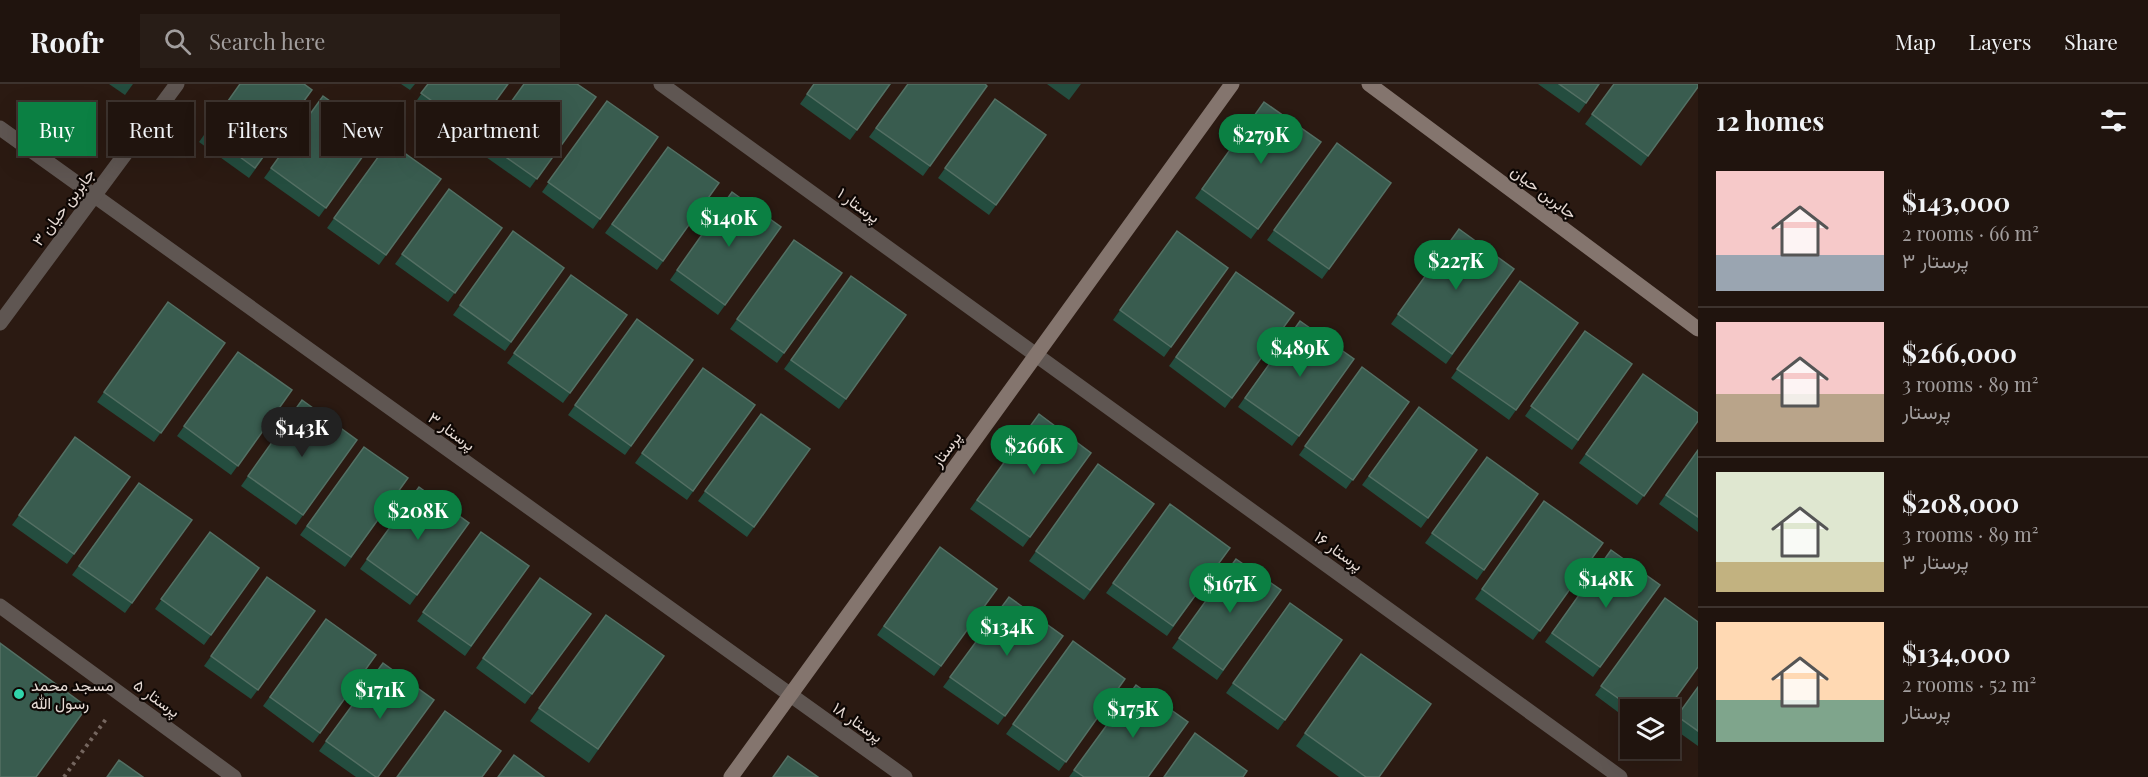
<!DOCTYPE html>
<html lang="en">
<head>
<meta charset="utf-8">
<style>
	body { margin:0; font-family:"Playfair Display",Vazirmatn,serif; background:#281d17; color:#f1f3f6; height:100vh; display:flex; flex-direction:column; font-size:22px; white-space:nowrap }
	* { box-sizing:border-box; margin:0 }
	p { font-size:20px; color:#a29e9e }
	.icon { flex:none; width:33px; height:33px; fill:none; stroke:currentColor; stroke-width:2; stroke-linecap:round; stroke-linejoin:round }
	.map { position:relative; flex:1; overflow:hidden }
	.sheet { display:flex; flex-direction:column; background:#20140e; width:450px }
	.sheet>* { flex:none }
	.guide { position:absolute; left:18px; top:18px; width:570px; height:54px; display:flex; gap:12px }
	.controls { position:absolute; left:1620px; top:615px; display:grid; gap:12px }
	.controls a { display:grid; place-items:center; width:60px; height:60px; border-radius:0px; background:#20140e; box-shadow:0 6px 24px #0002,0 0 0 2px #3d332e; font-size:30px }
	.price { position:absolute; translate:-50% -51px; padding:0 14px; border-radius:21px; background:#0b8043; color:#fff; font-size:20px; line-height:39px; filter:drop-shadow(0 2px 3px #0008) }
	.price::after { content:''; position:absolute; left:50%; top:36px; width:18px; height:14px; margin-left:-9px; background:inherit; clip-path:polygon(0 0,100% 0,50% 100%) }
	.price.current { background:#222; color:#fff }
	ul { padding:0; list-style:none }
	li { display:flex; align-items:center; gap:18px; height:150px; padding:0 18px }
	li+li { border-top:2px solid #3d332e }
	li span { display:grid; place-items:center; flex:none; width:168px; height:120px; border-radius:0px; color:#555 }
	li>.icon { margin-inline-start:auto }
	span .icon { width:72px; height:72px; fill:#fffc; stroke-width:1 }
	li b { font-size:26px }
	h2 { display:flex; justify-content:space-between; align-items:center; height:72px; padding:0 18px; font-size:26px }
	.tag { padding:0 21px; border-radius:0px; background:#20140e; box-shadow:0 6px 24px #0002,0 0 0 2px #3d332e; font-size:21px; line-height:54px }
	.tag.current { background:#0b8043; color:#fff }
	header { display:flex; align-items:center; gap:36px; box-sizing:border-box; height:84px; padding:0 30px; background:#20140e; border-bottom:2px solid #3d332e }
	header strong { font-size:28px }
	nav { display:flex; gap:33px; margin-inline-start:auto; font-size:21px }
	.search { width:420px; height:54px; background:#281d17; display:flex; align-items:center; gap:15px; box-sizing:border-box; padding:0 21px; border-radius:0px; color:#a29e9e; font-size:22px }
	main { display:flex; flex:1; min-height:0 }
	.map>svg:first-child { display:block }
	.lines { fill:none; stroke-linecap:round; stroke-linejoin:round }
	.path { stroke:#75665f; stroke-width:4; stroke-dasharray:3 4.5; stroke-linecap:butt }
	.street { stroke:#5f5652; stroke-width:15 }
	.secondary { stroke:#84756e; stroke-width:15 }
	.wall { fill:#244d3f }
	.building { fill:#395c4f; stroke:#547064; stroke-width:1.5 }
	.poi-dot { fill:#30d4aa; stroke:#0e0704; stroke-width:2 }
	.labels { text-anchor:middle; stroke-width:4.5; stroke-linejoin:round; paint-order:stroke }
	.street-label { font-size:16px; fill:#e6dad4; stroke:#0e0704 }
	.poi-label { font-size:16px; fill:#e6dad4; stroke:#0e0704; text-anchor:start }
</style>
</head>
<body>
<header>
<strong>Roofr</strong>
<div class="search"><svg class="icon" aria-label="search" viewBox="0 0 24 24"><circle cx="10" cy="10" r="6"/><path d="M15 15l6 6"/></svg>Search here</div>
<nav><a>Map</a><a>Layers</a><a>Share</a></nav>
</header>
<main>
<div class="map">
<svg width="1698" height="693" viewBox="0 0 1698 693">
	<rect width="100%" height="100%" fill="#2b1a12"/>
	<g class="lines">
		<polyline class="path" points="64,693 106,635"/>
		<g class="street">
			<polyline points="661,0 1620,693"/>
			<polyline points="0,44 905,693"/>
			<polyline points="0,239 177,0"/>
			<polyline points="0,522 234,693"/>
		</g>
		<g class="secondary">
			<polyline points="1369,0 1698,245"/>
			<polyline points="731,693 1232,0"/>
		</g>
	</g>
	<g class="wall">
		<polygon points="109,0 133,0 125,11"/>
		<polygon points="240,0 312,6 249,94 199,58"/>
		<polygon points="401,0 415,0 410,6"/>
		<polygon points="428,0 508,0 467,57 415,19"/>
		<polygon points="524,0 596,13 530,104 476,66"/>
		<polygon points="814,0 891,0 850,56 800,20"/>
		<polygon points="908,0 987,2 923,92 869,53"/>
		<polygon points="1047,0 1081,0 1069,16"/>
		<polygon points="1538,0 1600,0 1579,29"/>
		<polygon points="1614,0 1698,3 1641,82 1585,40"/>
		<polygon points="323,12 378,51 319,133 264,94"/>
		<polygon points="995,15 1046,51 989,131 938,94"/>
		<polygon points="607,17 658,53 593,145 542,108"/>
		<polygon points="1264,18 1321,58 1251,155 1195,114"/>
		<polygon points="389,58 441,95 379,181 327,144"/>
		<polygon points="1337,59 1391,99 1322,195 1267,156"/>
		<polygon points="668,63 719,99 657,186 605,149"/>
		<polygon points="449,105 502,144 448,218 395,180"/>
		<polygon points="732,108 781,143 718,231 670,196"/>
		<polygon points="1459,145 1514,185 1446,280 1391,240"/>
		<polygon points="513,147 564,184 505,267 453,231"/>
		<polygon points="1177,147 1228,184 1164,273 1113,236"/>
		<polygon points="794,156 842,189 777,279 730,245"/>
		<polygon points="1236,188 1294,229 1225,324 1169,282"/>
		<polygon points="571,191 627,231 563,319 507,279"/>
		<polygon points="851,192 906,231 839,325 784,285"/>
		<polygon points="1520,197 1578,239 1509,336 1451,294"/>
		<polygon points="168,218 225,259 154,358 97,318"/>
		<polygon points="637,235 693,276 625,371 568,331"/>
		<polygon points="1300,237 1354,275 1292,362 1238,323"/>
		<polygon points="1585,247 1632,280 1572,366 1525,332"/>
		<polygon points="238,268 292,306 231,391 177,352"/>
		<polygon points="1362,283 1409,318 1346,405 1299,371"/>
		<polygon points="703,284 755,321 687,416 635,379"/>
		<polygon points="1643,290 1698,337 1637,421 1579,379"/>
		<polygon points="302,316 357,356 296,441 241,402"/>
		<polygon points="1419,323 1477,366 1421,444 1362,401"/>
		<polygon points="761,330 810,365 747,453 698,417"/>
		<polygon points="1039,330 1091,369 1023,463 970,425"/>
		<polygon points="75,353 130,393 67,480 12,441"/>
		<polygon points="364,363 408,394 345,483 300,451"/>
		<polygon points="1698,366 1698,448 1659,420"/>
		<polygon points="1487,373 1538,410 1477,496 1425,459"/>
		<polygon points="1098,380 1154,420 1084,516 1029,477"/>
		<polygon points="139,399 192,436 125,529 72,491"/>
		<polygon points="419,403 469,439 410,521 360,485"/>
		<polygon points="1544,417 1603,459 1533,556 1475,515"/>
		<polygon points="1170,420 1230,464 1167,552 1106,509"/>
		<polygon points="210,448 259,484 204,561 155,525"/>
		<polygon points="481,448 529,482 465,572 417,537"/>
		<polygon points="940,463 997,505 934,592 877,551"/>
		<polygon points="1611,466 1660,501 1593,593 1545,558"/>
		<polygon points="1236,475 1281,506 1217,596 1172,564"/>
		<polygon points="267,493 315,527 251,615 204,582"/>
		<polygon points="540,494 591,530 525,620 476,584"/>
		<polygon points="1009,513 1063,552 998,641 943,603"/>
		<polygon points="1665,514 1668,626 1630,626 1630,637 1595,611"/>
		<polygon points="1290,519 1342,556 1278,646 1226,609"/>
		<polygon points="606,531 664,572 589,679 530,637"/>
		<polygon points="326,535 376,571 313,659 263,622"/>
		<polygon points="1073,557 1125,595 1059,687 1006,650"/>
		<polygon points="1361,570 1379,693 1339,693 1296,662"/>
		<polygon points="383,579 379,693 356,693 319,667"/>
		<polygon points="1136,601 1148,693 1069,693"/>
		<polygon points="1698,603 1698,662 1670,642"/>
	</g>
	<g class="building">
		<polygon points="240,0 304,0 312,6 255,84 206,48"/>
		<polygon points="428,0 508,0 474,47 421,9"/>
		<polygon points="524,0 577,0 596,13 537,95 483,57"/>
		<polygon points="814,0 890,0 857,46 807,10"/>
		<polygon points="908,0 985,0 987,2 930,82 876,44"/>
		<polygon points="1559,0 1599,0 1586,19"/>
		<polygon points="1614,0 1698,0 1698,3 1648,72 1592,30"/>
		<polygon points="323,12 378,51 326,124 271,84"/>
		<polygon points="995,15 1046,51 996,121 945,84"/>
		<polygon points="607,17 658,53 600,135 548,98"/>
		<polygon points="1264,18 1321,58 1258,145 1202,105"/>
		<polygon points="389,58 441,95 386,171 334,134"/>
		<polygon points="1337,59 1391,99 1329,185 1274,146"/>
		<polygon points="668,63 719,99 663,177 612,140"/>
		<polygon points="449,105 502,144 455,209 402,170"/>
		<polygon points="732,108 781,143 725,221 677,186"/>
		<polygon points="1459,145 1514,185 1452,270 1398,230"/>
		<polygon points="513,147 564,184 511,258 460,221"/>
		<polygon points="1177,147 1228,184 1171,263 1120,226"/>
		<polygon points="794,156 842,189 784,269 737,235"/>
		<polygon points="1236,188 1294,229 1232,314 1176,273"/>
		<polygon points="571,191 627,231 570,309 514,269"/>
		<polygon points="851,192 906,231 846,315 791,276"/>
		<polygon points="1520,197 1578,239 1516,326 1457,285"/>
		<polygon points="168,218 225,259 161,349 104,308"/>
		<polygon points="637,235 693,276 631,362 575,321"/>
		<polygon points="1300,237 1354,275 1299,352 1245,314"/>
		<polygon points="1585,247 1632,280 1578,356 1531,322"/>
		<polygon points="238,268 292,306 238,382 184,342"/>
		<polygon points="1362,283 1409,318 1353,396 1305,362"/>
		<polygon points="703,284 755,321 693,407 642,369"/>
		<polygon points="1643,290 1698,329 1698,337 1644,412 1586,370"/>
		<polygon points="302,316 357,356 303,431 248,392"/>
		<polygon points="1419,323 1477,366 1428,434 1369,392"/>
		<polygon points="761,330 810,365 754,443 705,407"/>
		<polygon points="1039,330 1091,369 1030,453 977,416"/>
		<polygon points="75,353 130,393 74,470 19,431"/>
		<polygon points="364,363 408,394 351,473 307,442"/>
		<polygon points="1698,366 1698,433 1666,411"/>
		<polygon points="1487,373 1538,410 1484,486 1432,449"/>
		<polygon points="1098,380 1154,420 1090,506 1036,467"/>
		<polygon points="139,399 192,436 132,519 79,482"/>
		<polygon points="419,403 469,439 417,511 367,475"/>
		<polygon points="1544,417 1603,459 1540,547 1482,505"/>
		<polygon points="1170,420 1230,464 1173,542 1113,499"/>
		<polygon points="210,448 259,484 211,551 161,515"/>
		<polygon points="481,448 529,482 471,562 423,528"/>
		<polygon points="940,463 997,505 941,582 884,542"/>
		<polygon points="1611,466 1660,501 1600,583 1552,549"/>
		<polygon points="1236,475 1281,506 1223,586 1179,554"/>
		<polygon points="267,493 315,527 258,606 211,572"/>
		<polygon points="540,494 591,530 532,610 483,574"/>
		<polygon points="1009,513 1063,552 1005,632 950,593"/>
		<polygon points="1665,514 1698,538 1698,583 1667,626 1635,626 1601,602"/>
		<polygon points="1290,519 1342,556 1285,636 1233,599"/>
		<polygon points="606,531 664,572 598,665 539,624"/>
		<polygon points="326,535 376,571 320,649 270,613"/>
		<polygon points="1073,557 1125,595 1066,678 1013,640"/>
		<polygon points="0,559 87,623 36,693 0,693"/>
		<polygon points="1361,570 1431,620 1379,693 1366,693 1305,649"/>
		<polygon points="383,579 434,616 378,693 376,693 326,657"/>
		<polygon points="1136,601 1188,638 1148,693 1084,693 1074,686"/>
		<polygon points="1698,603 1698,647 1677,632"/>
		<polygon points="445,627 501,667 482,693 397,693"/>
		<polygon points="1195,649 1247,687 1243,693 1164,693"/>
		<polygon points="514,671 544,693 498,693"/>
		<polygon points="788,672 818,693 773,693"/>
		<polygon points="119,676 143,693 107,693"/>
	</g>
	<circle class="poi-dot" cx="19" cy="610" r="6"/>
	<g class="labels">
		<g class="street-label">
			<text transform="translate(1544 108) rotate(37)" y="6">جابربن حیان</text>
			<text transform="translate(859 121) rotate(36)" y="6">پرستار ۱</text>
			<text transform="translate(63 123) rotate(-53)" y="6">جابربن حیان ۳</text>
			<text transform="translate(452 347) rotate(36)" y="6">پرستار ۳</text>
			<text transform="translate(946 365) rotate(-54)" y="6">پرستار</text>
			<text transform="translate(1339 467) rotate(36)" y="6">پرستار ۱۶</text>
			<text transform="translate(157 614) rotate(36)" y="6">پرستار ۵</text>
			<text transform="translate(858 638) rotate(35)" y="6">پرستار ۱۸</text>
		</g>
		<g class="poi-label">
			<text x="31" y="607">مسجد محمد<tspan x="31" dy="18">رسول الله</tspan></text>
		</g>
	</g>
</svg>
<div class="controls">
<a><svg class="icon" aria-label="layers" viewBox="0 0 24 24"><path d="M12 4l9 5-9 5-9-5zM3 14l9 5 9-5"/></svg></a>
</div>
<b class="price" style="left:1261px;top:81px">$279K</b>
<b class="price" style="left:729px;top:164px">$140K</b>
<b class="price" style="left:1456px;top:207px">$227K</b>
<b class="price" style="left:1300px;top:294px">$489K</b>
<b class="price current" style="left:302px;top:374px">$143K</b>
<b class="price" style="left:1034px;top:392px">$266K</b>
<b class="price" style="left:418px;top:457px">$208K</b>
<b class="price" style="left:1606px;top:525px">$148K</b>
<b class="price" style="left:1230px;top:530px">$167K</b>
<b class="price" style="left:1007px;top:573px">$134K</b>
<b class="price" style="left:380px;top:636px">$171K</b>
<b class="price" style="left:1133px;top:655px">$175K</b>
<div class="guide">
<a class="tag current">Buy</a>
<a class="tag">Rent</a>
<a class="tag">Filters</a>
<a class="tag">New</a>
<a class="tag">Apartment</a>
</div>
</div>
<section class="sheet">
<h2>12 homes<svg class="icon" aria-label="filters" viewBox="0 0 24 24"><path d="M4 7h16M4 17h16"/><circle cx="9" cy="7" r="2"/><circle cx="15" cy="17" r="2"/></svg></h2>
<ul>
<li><span style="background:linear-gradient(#f6c9c9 70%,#9aa5b1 0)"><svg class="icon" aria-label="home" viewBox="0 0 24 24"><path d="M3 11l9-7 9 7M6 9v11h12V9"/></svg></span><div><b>$143,000</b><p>2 rooms · 66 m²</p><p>پرستار ۳</p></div></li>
<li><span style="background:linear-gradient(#f6c9c9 60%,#b9a48a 0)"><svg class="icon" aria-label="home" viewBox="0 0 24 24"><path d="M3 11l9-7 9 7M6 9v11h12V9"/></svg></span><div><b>$266,000</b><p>3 rooms · 89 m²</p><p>پرستار</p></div></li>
<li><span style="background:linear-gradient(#dfe7d0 75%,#c2b280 0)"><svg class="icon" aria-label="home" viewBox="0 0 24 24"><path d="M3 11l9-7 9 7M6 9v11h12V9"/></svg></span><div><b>$208,000</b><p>3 rooms · 89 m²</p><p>پرستار ۳</p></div></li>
<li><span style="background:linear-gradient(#ffd9b3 65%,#7fa58c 0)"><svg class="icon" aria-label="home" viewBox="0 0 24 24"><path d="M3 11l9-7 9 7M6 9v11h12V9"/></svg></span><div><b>$134,000</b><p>2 rooms · 52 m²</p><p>پرستار</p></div></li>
</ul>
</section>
</main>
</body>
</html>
